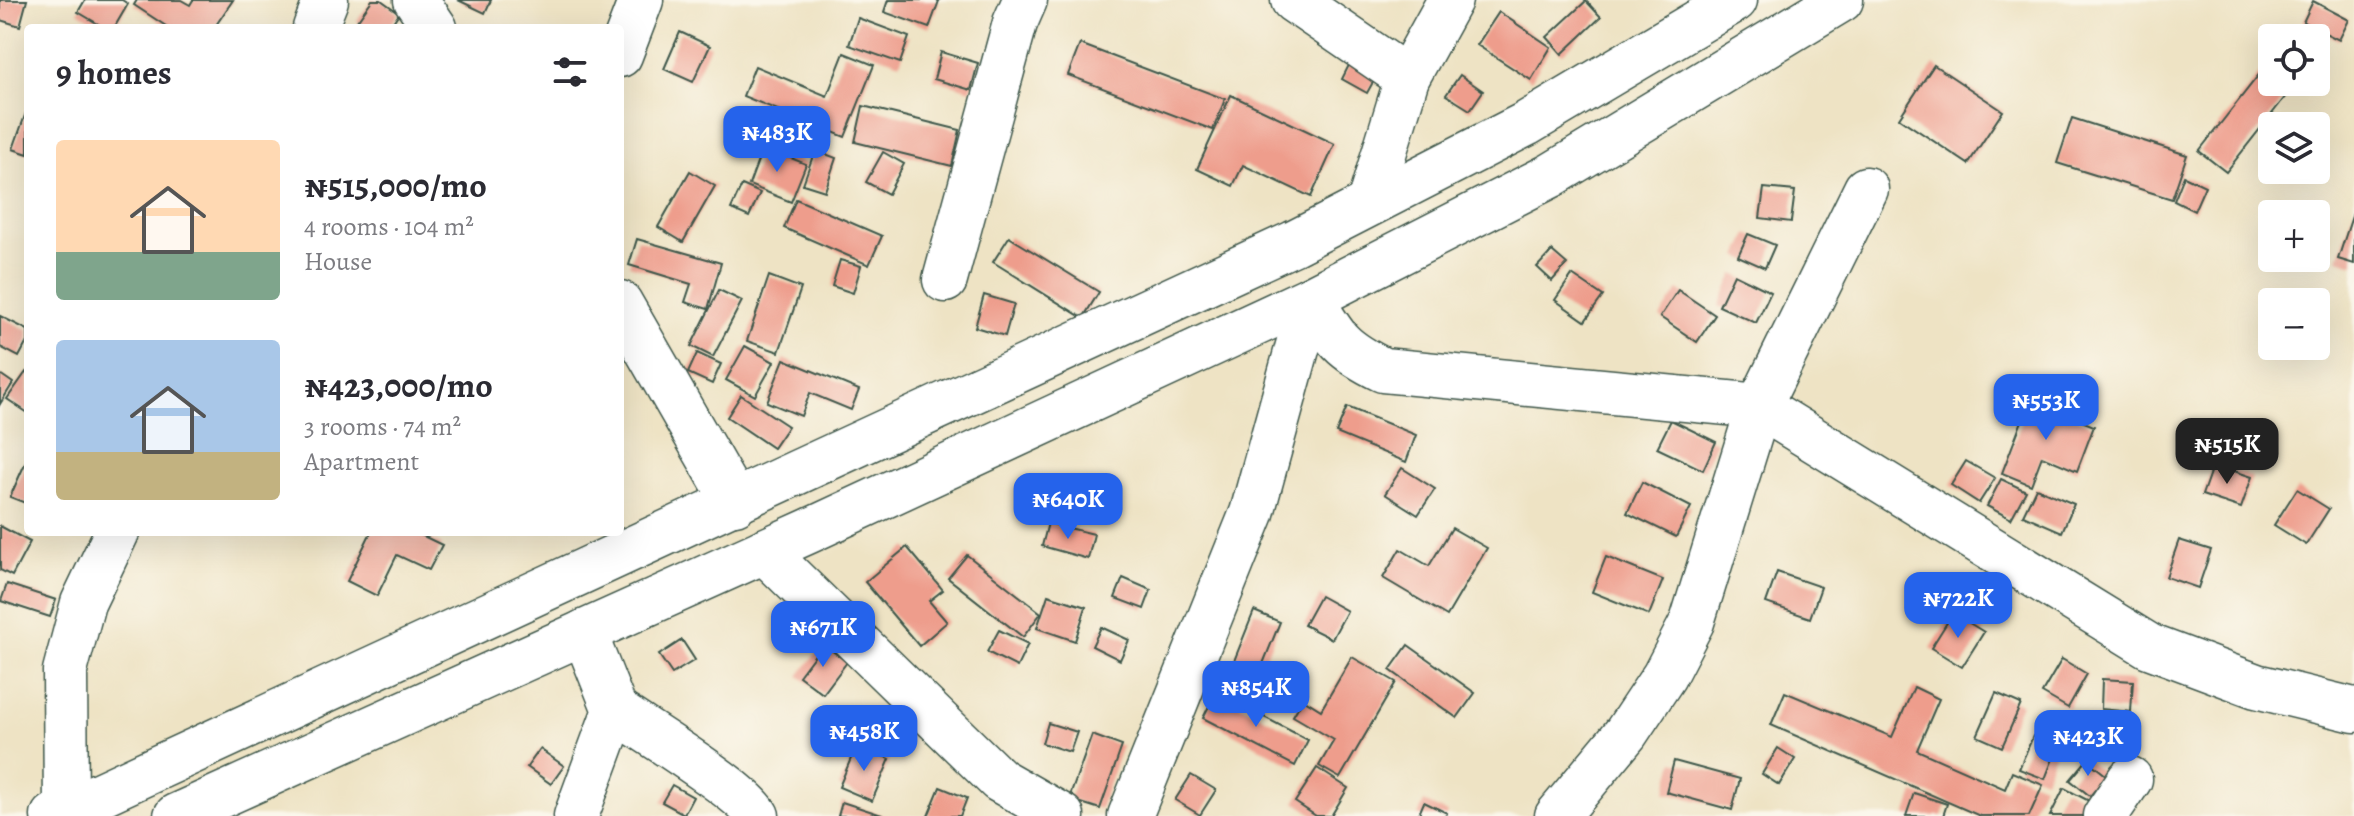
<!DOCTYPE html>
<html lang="en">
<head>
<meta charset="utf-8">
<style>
	body { margin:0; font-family:Alegreya,serif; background:#f2f2f3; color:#2b2b33; height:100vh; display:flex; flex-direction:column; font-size:30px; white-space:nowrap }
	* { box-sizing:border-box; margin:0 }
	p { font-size:26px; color:#7c7c81 }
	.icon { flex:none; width:44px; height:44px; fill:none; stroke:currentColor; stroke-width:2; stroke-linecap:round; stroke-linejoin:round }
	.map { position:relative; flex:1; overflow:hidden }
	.side { position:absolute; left:24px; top:24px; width:600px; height:512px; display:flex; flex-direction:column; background:#fff; border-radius:8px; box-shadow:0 8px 32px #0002 }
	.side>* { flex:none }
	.buttons { position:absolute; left:2258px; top:24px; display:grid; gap:16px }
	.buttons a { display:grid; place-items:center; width:72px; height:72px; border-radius:8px; background:#fff; box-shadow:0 8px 32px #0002; font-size:40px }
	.price { position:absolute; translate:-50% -68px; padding:0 18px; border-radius:16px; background:#2563eb; color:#fff; font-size:26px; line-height:52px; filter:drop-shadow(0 2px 4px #0008) }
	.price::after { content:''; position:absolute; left:50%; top:48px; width:24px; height:18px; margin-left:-12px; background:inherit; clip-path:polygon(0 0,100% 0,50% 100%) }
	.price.current { background:#222; color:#fff }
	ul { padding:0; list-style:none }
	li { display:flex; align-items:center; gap:24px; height:200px; padding:0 32px }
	li span { display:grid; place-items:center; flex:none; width:224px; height:160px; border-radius:8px; color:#555 }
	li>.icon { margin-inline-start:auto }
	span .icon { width:96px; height:96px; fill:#fffc; stroke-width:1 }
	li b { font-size:34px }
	h2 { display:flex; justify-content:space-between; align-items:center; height:96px; padding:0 32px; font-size:34px }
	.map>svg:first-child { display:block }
	.building { fill:#ee9d8c }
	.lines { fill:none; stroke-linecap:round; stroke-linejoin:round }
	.minor-casing { stroke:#3e564a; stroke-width:47 }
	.major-casing { stroke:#3e564a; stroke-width:47 }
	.minor { stroke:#fff; stroke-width:44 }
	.major { stroke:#fff; stroke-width:44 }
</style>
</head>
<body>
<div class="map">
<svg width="2354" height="816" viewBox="0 0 2354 816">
	<rect width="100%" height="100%" fill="#fbf7ec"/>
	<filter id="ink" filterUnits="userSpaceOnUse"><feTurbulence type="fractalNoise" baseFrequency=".0125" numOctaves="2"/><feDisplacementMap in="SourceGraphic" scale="16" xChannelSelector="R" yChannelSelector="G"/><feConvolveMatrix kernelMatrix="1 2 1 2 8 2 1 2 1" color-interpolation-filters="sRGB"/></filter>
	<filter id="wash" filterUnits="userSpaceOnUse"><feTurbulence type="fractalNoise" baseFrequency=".006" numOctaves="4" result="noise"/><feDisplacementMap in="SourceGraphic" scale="32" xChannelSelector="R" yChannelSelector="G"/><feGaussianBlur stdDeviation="1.8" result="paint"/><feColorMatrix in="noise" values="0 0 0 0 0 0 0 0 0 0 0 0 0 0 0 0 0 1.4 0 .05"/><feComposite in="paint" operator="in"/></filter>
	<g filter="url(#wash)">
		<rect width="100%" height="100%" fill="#eee3c4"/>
		<g id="blocks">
			<g class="building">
				<polygon points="0,0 27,0 20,26 0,20"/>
				<polygon points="85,0 122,0 128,4 114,28 105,28 78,12"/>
				<polygon points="137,0 181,0 190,5 193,0 233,0 214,28 169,28 134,5"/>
				<polygon points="372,0 381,0 399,13 389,28 367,28 357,21"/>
				<polygon points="458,0 491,0 485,13"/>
				<polygon points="888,0 935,0 939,1 929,28 884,12"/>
				<polygon points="1586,1 1601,17 1562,54 1547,37"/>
				<polygon points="2313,1 2349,20 2339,40 2303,22"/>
				<polygon points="1499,12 1551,47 1531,80 1477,45"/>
				<polygon points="858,18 909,37 900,63 849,45"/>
				<polygon points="680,32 710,46 693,82 664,69"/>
				<polygon points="1080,44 1225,99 1213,130 1068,75"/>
				<polygon points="941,52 978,63 971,90 934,79"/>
				<polygon points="844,53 874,65 845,137 743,96 755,66 827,96"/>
				<polygon points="2272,58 2272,82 2297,82 2226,172 2199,151"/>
				<polygon points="1352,59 1378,73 1367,93 1342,79"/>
				<polygon points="1934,65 2003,111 1968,164 1899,118"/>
				<polygon points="1460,75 1483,91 1470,110 1446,95"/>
				<polygon points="1231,95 1335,144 1311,197 1243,165 1233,186 1197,169"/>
				<polygon points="863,106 960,130 952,166 855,142"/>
				<polygon points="28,107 28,154 13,149"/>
				<polygon points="2072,118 2187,155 2172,199 2057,163"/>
				<polygon points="763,147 806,164 791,202 749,185"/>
				<polygon points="815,150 836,158 825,191 803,184"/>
				<polygon points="883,152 904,164 888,194 866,182"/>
				<polygon points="690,171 715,186 683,242 658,227"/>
				<polygon points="2184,176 2205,186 2194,211 2174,201"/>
				<polygon points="742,185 760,193 749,217 731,209"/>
				<polygon points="1764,188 1795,191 1791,222 1760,218"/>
				<polygon points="796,199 882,236 869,265 784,228"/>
				<polygon points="2354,210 2354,264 2338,259"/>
				<polygon points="1748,234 1775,245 1765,268 1738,256"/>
				<polygon points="1009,237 1099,292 1083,318 993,262"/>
				<polygon points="637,239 721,263 708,309 685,302 691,284 629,265"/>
				<polygon points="1552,251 1567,264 1552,281 1537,267"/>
				<polygon points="840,260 861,266 853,293 832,286"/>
				<polygon points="1734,274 1771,292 1756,323 1719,306"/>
				<polygon points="1572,275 1603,296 1585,321 1555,300"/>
				<polygon points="769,276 801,288 779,352 747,341"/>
				<polygon points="719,290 742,301 713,357 691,346"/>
				<polygon points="1678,290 1715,315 1697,342 1660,317"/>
				<polygon points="984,295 1014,304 1005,336 975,327"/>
				<polygon points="0,316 28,330 28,340 19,357 0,347"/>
				<polygon points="745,346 774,362 755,396 726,380"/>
				<polygon points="697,353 721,364 712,384 688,373"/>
				<polygon points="784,359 859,390 851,410 810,393 801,416 767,402"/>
				<polygon points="26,372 28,374 28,413 7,399"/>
				<polygon points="0,374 13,383 0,404"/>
				<polygon points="741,395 788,426 773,448 727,417"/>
				<polygon points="2030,400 2094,426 2077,471 2042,456 2031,485 2002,473"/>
				<polygon points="1347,407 1416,435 1406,462 1336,433"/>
				<polygon points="1671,420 1716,442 1703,470 1657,448"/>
				<polygon points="28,457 28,504 10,497"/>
				<polygon points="1966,461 1995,478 1979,503 1951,485"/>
				<polygon points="2213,464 2252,477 2241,508 2202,495"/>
				<polygon points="1402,468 1435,489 1418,515 1385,494"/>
				<polygon points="2001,479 2026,491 2011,519 1987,506"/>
				<polygon points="1642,482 1691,507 1676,537 1627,513"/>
				<polygon points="2036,488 2074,504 2062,532 2023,515"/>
				<polygon points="2297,489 2329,509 2306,545 2274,525"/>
				<polygon points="1048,523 1094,534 1088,559 1042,546"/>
				<polygon points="0,526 30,542 12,576 0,570"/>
				<polygon points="1452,528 1487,548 1447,616 1383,578 1400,549 1429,566"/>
				<polygon points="371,532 415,532 442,545 429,570 397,555 377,596 347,581"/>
				<polygon points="2179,540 2211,550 2198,588 2166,577"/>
				<polygon points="907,547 943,590 929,601 947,622 919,646 865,582"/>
				<polygon points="967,555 1041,613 1023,637 948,578"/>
				<polygon points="1606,557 1663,580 1649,615 1592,592"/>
				<polygon points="1777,572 1821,587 1810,618 1766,603"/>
				<polygon points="1123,578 1151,590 1144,609 1115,598"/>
				<polygon points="7,584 56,600 50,617 1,601"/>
				<polygon points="1048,595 1086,607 1075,641 1037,628"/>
				<polygon points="1320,596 1347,611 1332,639 1304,625"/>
				<polygon points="1254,611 1280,622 1250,696 1224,686"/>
				<polygon points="1953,613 1984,632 1962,667 1931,648"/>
				<polygon points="1101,627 1129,640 1120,660 1092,646"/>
				<polygon points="999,630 1028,644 1017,667 987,652"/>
				<polygon points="682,640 695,660 672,674 659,655"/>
				<polygon points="823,644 847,662 823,694 799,676"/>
				<polygon points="1408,645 1475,693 1457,718 1390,670"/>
				<polygon points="1352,657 1396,682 1340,778 1319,766 1334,740 1293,716 1303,699 1321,710"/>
				<polygon points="2062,659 2087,674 2068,708 2042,693"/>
				<polygon points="2102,679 2133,681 2131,712 2101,709"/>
				<polygon points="1914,687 1939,699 1917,750 2005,789 2012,772 2043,785 2029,816 1980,816 1771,725 1785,692 1892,737"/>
				<polygon points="1216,692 1308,740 1295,766 1203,718"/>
				<polygon points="1996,693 2021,704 2002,747 1977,736"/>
				<polygon points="1048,723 1077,732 1070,752 1042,743"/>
				<polygon points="1092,735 1122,746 1100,809 1069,799"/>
				<polygon points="2033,736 2058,746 2045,779 2019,769"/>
				<polygon points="857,744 890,759 872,801 839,787"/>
				<polygon points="1778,748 1795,759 1779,785 1762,774"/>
				<polygon points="540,749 564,766 551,784 527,767"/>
				<polygon points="2087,760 2107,776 2090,796 2070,780"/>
				<polygon points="1674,761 1740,779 1732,810 1666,792"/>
				<polygon points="1317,768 1348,788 1331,816 1316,816 1295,802"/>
				<polygon points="1191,775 1216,790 1200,815 1175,800"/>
				<polygon points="672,785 693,797 684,814 662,802"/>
				<polygon points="940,787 967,798 960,816 928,816"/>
				<polygon points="2064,788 2093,803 2086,816 2050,816"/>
				<polygon points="1914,793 1947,804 1943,816 1906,816"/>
				<polygon points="842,802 882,815 882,816 838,816"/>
				<polygon points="1424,802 1447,813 1446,816 1418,816"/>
			</g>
		</g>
	</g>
	<g filter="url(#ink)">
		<use href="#blocks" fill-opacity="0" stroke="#3e564a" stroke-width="2"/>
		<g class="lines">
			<defs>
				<g id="minor">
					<polyline points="416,0 435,28"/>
					<polyline points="1293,0 1407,78"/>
					<polyline points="315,28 326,0"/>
					<polyline points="620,55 641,0"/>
					<polyline points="1369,203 1407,78 1450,0"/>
					<polyline points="945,280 1015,23 1025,0"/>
					<path d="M 1311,298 C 1335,339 1340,349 1383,370 L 1759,406 L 2149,646 L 2256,686 L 2354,710"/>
					<polyline points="620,303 735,503"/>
					<polyline points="764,551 999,780 1062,816"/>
					<path d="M 615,710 C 642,729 746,792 757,816"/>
					<polyline points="66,810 65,671 83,603 117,532"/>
					<polyline points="576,816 615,710 584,632"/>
					<polyline points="1130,816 1252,513 1311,298"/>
					<polyline points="1557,816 1626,733 1664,676 1692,622 1759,406 1866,189"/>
					<polyline points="2105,816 2130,779"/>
				</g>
				<g id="major">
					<polyline points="53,816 1294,243 1526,124 1735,0"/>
					<polyline points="176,816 809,531 1311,298 1550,176 1841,0"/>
				</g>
			</defs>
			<use href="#minor" class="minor-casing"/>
			<use href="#major" class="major-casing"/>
			<use href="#minor" class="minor"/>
			<use href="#major" class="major"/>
		</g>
	</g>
</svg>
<div class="buttons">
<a><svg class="icon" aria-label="locate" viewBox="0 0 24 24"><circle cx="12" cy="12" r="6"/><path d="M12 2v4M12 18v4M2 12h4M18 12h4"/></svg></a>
<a><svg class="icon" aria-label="layers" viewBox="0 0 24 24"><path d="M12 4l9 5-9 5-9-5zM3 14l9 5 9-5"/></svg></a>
<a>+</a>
<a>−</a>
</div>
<b class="price" style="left:777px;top:174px">₦483K</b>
<b class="price" style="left:2046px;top:442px">₦553K</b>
<b class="price current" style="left:2227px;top:486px">₦515K</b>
<b class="price" style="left:1068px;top:541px">₦640K</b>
<b class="price" style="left:1958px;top:640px">₦722K</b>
<b class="price" style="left:823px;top:669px">₦671K</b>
<b class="price" style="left:1256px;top:729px">₦854K</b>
<b class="price" style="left:864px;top:773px">₦458K</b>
<b class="price" style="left:2088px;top:778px">₦423K</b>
<section class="side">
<h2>9 homes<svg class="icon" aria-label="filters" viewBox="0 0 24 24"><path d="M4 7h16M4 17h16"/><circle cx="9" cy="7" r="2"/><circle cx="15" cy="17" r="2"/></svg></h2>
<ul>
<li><span style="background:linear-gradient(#ffd9b3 70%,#7fa58c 0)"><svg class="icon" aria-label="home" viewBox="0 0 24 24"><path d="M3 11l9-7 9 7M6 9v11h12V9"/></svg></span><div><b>₦515,000/mo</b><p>4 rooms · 104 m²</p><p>House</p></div></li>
<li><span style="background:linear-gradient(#a9c7e8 70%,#c2b280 0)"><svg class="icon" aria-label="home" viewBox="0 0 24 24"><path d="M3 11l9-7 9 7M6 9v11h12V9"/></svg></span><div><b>₦423,000/mo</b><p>3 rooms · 74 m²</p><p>Apartment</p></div></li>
</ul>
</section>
</div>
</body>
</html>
